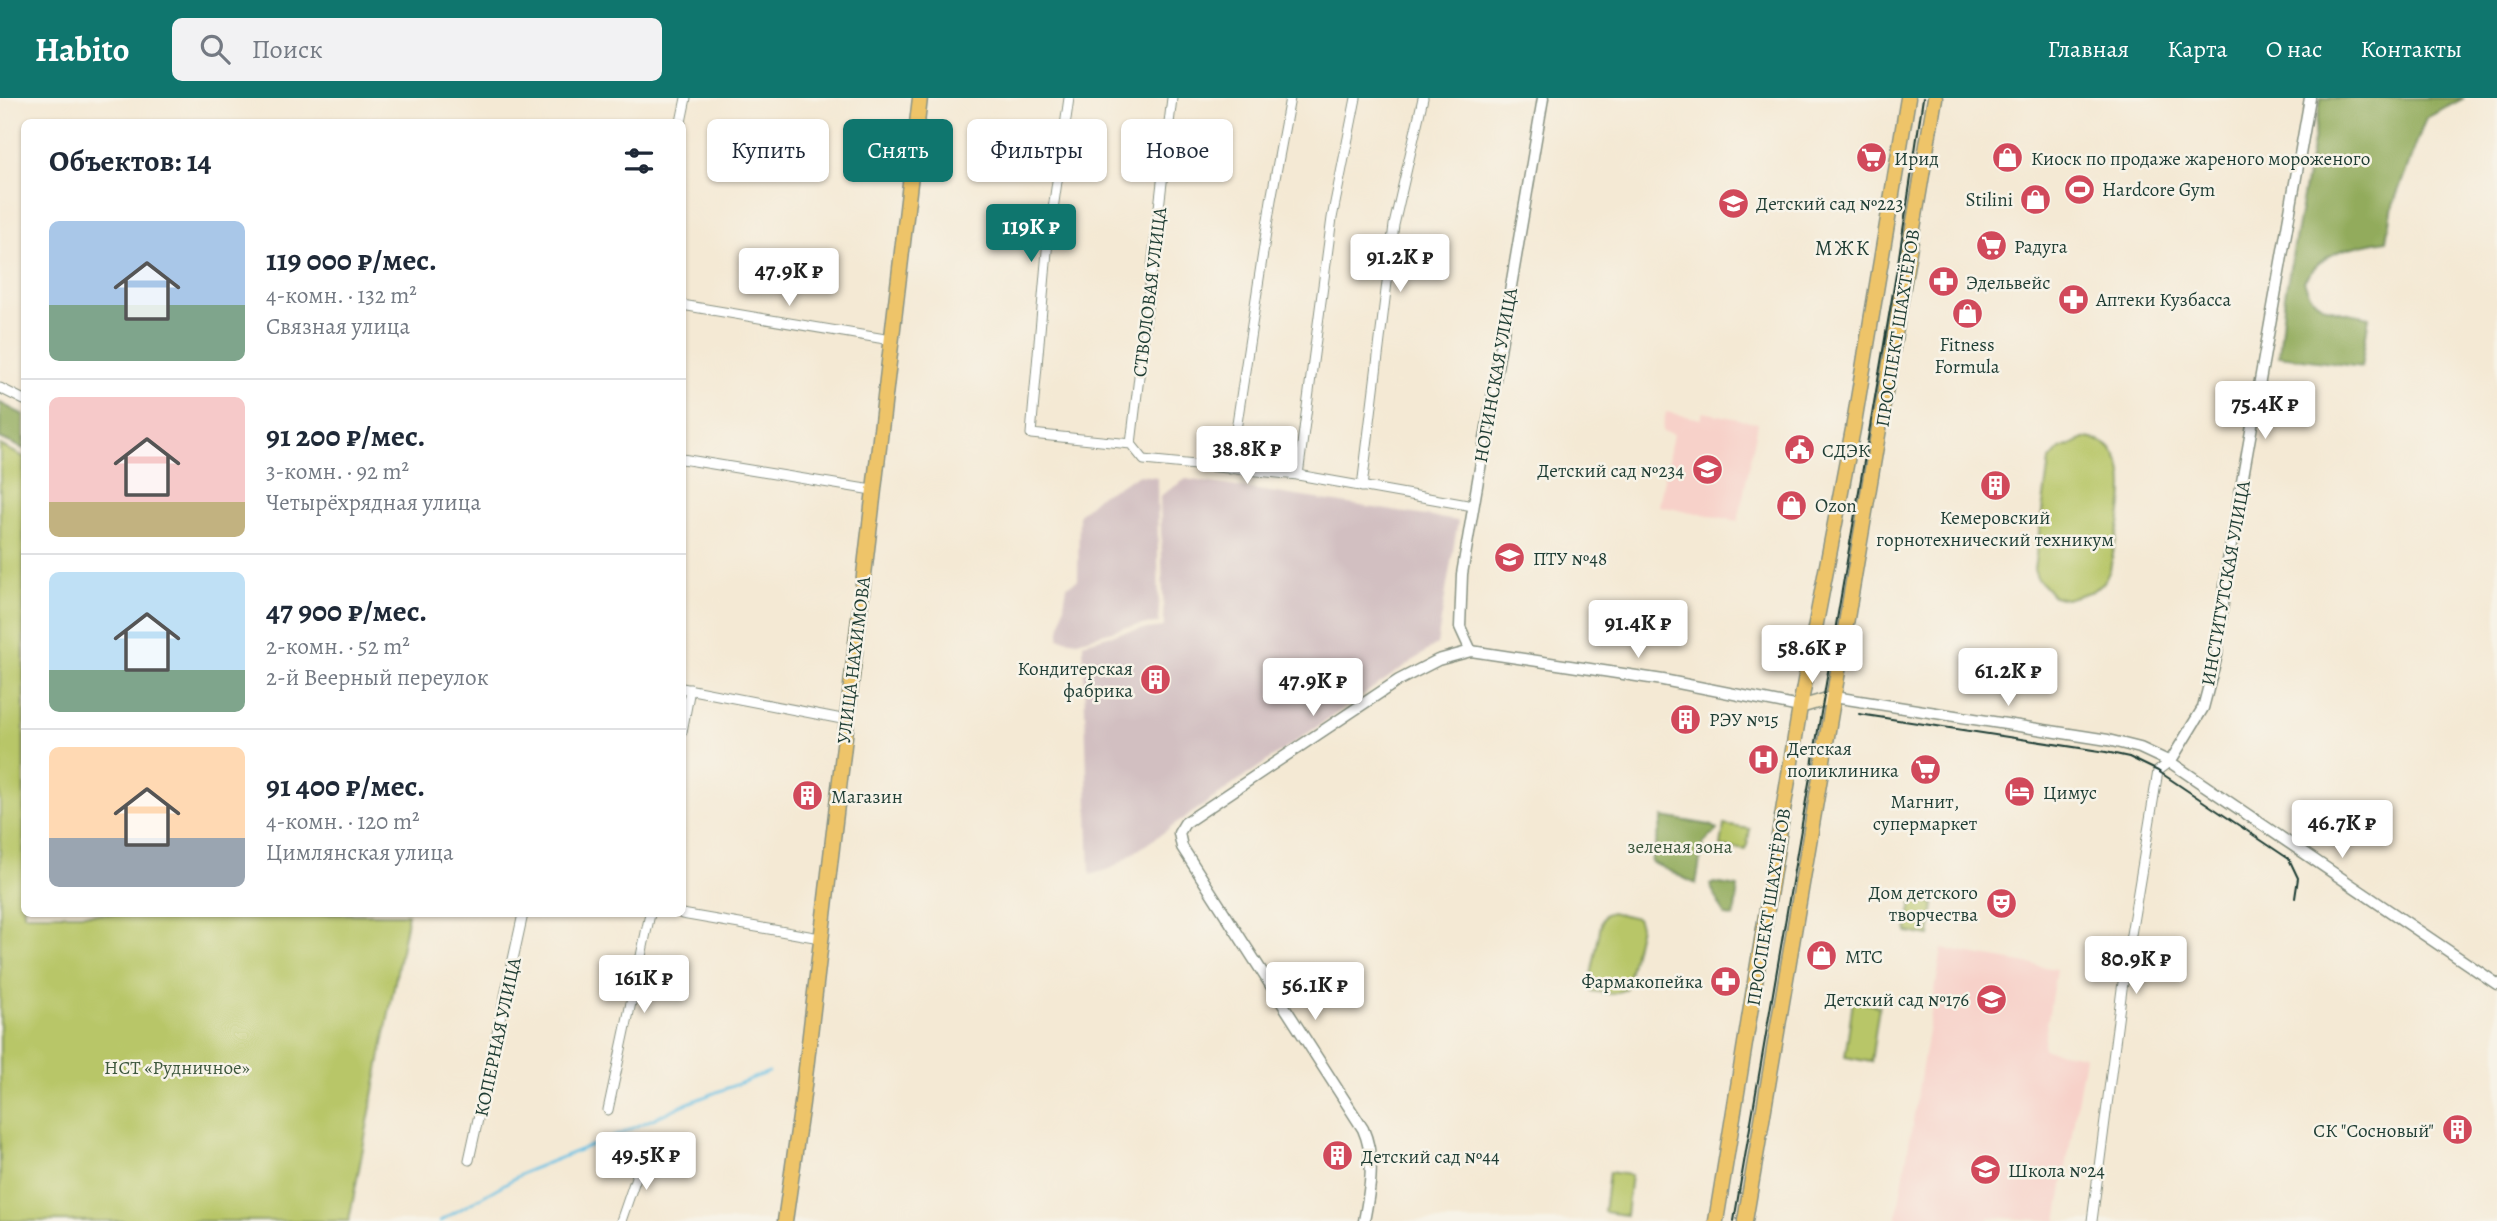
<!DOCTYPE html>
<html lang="ru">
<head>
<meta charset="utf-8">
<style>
	body { margin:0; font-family:Alegreya,serif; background:#f2f2f3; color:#1f2937; height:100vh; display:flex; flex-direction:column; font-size:26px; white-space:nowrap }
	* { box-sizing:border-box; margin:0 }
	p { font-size:23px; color:#747a83 }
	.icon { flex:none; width:38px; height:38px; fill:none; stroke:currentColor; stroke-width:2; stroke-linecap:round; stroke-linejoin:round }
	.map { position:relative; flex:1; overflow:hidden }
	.drawer { position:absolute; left:21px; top:21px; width:665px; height:798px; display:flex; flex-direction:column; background:#fff; border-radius:10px; box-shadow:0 2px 5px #0004 }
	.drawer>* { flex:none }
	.guide { position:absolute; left:707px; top:21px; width:665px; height:63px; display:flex; gap:14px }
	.price { position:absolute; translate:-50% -60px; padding:0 16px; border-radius:7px; background:#fff; color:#222; font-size:23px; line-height:46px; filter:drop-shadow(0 2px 4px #0008) }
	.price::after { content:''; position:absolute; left:50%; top:42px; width:21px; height:16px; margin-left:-10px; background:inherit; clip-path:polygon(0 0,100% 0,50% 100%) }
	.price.current { background:#0f766e; color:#fff }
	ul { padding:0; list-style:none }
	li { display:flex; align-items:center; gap:21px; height:175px; padding:0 28px }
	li+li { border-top:2px solid #e0e1e3 }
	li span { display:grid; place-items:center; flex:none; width:196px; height:140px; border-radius:10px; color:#555 }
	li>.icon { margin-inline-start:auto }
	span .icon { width:84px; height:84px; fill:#fffc; stroke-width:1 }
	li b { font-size:30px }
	h2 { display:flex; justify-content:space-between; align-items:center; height:84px; padding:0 28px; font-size:30px }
	.pill { padding:0 24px; border-radius:10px; background:#fff; box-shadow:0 2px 5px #0004; font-size:24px; line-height:63px }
	.pill.current { background:#0f766e; color:#fff }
	header { display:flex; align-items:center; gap:42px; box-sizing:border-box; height:98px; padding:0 35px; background:#0f766e; color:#fff }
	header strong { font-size:33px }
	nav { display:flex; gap:38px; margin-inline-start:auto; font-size:24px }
	.search { width:490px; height:63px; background:#f2f2f3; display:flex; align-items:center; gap:18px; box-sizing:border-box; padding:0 24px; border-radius:10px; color:#747a83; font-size:26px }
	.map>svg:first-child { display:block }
	.built { fill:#f7d1c9 }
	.industrial { fill:#d2bfc1 }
	.green { fill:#b8c668; stroke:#6c824e; stroke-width:2 }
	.forest { fill:#92ab5c; stroke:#587448; stroke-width:2 }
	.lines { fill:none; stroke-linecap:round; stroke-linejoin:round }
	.stream { stroke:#67c1e5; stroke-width:2.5 }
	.minor-casing { stroke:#8a9384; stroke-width:11 }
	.tertiary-casing { stroke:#8a9384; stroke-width:13 }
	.secondary-casing { stroke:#8a9384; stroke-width:15 }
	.primary-casing { stroke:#8a9384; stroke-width:17 }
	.minor { stroke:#fff; stroke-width:9 }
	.tertiary { stroke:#fff; stroke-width:10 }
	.secondary { stroke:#f8e7c3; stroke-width:12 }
	.primary { stroke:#eec469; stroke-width:14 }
	.tram { stroke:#1f3d34; stroke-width:2 }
	.labels { text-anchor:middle; stroke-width:5; stroke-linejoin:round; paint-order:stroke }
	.poi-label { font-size:19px; fill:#1f3d34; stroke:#f7f3e8; text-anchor:start }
	.street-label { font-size:19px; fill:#1f3d34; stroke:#f7f3e8 }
	.park-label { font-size:19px; fill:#3e583e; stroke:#f7f3e8 }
	.neighbourhood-label { font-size:21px; letter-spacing:2px; fill:#1f3d34; stroke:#f7f3e8 }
</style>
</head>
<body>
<header>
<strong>Habito</strong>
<div class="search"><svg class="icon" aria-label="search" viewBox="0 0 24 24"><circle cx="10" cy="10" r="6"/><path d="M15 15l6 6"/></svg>Поиск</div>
<nav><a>Главная</a><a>Карта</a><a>О нас</a><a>Контакты</a></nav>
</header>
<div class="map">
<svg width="2497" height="1123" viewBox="0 0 2497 1123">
	<rect width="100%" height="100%" fill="#f7f3e8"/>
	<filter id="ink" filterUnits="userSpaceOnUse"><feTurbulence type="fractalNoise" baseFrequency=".0143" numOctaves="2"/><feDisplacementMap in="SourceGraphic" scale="14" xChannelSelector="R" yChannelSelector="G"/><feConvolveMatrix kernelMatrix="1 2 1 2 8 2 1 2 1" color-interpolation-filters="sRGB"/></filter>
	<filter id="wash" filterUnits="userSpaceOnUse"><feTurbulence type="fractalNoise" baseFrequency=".00686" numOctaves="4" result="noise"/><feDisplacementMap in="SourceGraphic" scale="28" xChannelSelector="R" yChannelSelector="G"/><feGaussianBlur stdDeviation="1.57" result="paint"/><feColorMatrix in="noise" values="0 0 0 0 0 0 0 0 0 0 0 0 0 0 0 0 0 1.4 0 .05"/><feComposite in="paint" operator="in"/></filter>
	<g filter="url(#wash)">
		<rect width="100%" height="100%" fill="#f4e9d4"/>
		<g class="built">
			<polygon points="1666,314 1701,321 1703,314 1758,325 1738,423 1659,408 1673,336 1662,333"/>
			<polygon points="1942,851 2056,871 2043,951 2085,958 2057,1123 1989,1119 1988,1123 1896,1123"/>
		</g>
		<g class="industrial">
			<polygon points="1139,377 1157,379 1159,525 1126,529 1077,543 1059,540 1067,488 1078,482 1079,416 1099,398"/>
			<polygon points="1186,381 1458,423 1437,546 1112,770 1090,777 1083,545 1123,534 1164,529 1160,398"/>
		</g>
		<g class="green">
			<path d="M 2087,340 C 2146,347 2116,432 2110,472 L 2104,484 L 2092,493 L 2066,501 L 2053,498 L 2037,480 L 2034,472 L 2049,363 L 2060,351 Z"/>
			<polygon points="0,347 24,359 24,816 408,816 349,1123 0,1123"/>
			<polygon points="1724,727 1750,731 1746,752 1721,749"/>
			<polygon points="1912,803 1934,806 1930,838 1907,834"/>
			<polygon points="1611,814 1637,820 1640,828 1626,891 1613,896 1592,893 1589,888 1602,821 1605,816"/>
			<polygon points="1853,903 1879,908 1871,964 1845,959"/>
			<polygon points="1609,1074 1631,1077 1626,1117 1604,1114"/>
		</g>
		<g class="forest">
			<path d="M 2321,0 L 2464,0 L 2426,20 L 2393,107 L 2387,142 C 2354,148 2322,152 2304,183 C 2313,215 2340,212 2369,219 L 2361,269 L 2279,258 L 2285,197 Z"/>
			<polygon points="0,305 24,317 24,351 0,340"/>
			<polygon points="1663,719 1710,727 1717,732 1703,746 1696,786 1651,764"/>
			<polygon points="1714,785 1738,789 1734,819 1725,818 1710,787"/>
		</g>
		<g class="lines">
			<polyline class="stream" points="440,1123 527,1073 620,1036 683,1007 769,974"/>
		</g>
	</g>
	<g filter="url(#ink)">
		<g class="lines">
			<defs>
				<g id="minor">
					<polyline points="1069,0 1047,153 1031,336 1131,346 1144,362 1298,377 1473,408"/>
					<polyline points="681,24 686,0"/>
					<polyline points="682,207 891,242"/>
					<polyline points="0,290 24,302"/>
					<polyline points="1131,346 1172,0"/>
					<polyline points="682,361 872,392"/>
					<polyline points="1230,371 1271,102 1290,0"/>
					<polyline points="1298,377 1332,120 1356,0"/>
					<polyline points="1362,389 1394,127 1423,0"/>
					<polyline points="682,590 847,622"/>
					<polyline points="682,634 690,591"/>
					<polyline points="682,816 820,840"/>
					<polyline points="608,1012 650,816"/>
					<polyline points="469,1062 523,816"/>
					<polyline points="621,1123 644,1056"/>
					<polyline points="2092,1123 2122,891 2158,673 2170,664"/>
				</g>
				<g id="tertiary">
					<polyline points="1471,553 1460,529 1462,476 1543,0"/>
					<polyline points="1834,599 2108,642 2140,650 2170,664 2497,886"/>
					<polyline points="2170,664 2203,610 2217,557 2228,463 2310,0"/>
					<path d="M 1364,1123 C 1370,1092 1376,1060 1363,1031 L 1182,749 L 1179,735 L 1185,725 L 1399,582 L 1438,562 L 1471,553 L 1663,582 L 1800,609"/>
				</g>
				<polyline id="secondary" points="1800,609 1834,599"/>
				<g id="primary">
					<polyline points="785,1123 802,1005 920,0"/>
					<polyline points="1716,1123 1800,609 1853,331 1908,0"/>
					<polyline points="1745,1123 1935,0"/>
				</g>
			</defs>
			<use href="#minor" class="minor-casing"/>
			<use href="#tertiary" class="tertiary-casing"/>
			<use href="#secondary" class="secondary-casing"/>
			<use href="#primary" class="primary-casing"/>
			<use href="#minor" class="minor"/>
			<use href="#tertiary" class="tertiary"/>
			<use href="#secondary" class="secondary"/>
			<use href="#primary" class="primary"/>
			<g class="tram">
				<polyline points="1859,616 2106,654 2129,659 2158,673 2289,761 2298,780 2295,800"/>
				<polyline points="1734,1123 1899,159 1923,0"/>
			</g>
		</g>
	</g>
	<defs>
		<symbol id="supermarket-disc" viewBox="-11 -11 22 22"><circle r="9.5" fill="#d1495b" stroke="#f7f3e8"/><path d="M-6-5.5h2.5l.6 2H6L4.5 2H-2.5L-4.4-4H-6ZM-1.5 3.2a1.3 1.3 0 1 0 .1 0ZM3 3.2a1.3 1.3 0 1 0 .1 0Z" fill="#fff"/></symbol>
		<symbol id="shop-disc" viewBox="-11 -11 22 22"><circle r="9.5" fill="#d1495b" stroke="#f7f3e8"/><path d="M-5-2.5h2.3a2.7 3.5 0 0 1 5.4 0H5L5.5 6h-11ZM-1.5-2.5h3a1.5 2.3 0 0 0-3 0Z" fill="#fff"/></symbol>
		<symbol id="stadium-disc" viewBox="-11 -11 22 22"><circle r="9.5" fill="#d1495b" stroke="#f7f3e8"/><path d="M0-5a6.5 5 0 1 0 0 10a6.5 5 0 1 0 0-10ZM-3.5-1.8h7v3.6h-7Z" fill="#fff"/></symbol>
		<symbol id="school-disc" viewBox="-11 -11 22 22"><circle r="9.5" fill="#d1495b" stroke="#f7f3e8"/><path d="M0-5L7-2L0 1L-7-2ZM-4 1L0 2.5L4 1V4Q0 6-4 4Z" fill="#fff"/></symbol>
		<symbol id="pharmacy-disc" viewBox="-11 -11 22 22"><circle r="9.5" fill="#d1495b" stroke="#f7f3e8"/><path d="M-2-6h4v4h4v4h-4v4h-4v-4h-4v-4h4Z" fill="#fff"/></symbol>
		<symbol id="civic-disc" viewBox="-11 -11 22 22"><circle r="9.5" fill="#d1495b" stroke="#f7f3e8"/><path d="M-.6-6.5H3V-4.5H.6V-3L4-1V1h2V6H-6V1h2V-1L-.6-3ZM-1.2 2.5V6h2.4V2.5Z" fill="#fff"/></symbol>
		<symbol id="building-disc" viewBox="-11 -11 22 22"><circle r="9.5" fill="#d1495b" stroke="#f7f3e8"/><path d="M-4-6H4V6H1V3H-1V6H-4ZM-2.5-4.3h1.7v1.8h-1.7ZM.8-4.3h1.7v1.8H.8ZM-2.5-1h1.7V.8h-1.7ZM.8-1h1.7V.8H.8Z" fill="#fff"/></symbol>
		<symbol id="university-disc" viewBox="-11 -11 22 22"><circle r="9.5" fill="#d1495b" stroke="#f7f3e8"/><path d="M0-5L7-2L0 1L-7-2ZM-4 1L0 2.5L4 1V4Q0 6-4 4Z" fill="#fff"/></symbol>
		<symbol id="hospital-disc" viewBox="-11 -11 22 22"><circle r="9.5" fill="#d1495b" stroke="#f7f3e8"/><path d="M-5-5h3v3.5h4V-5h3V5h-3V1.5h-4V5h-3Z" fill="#fff"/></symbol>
		<symbol id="hotel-disc" viewBox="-11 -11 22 22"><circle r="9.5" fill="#d1495b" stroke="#f7f3e8"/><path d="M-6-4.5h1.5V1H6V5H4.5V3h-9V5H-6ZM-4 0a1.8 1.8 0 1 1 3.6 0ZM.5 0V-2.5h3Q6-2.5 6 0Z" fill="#fff"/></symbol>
		<symbol id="theatre-disc" viewBox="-11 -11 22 22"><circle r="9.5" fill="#d1495b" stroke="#f7f3e8"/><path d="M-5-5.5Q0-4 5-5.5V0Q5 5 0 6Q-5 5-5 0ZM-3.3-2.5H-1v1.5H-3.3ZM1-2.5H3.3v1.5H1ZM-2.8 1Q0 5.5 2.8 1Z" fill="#fff"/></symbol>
	</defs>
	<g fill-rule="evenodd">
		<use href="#supermarket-disc" x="1854" y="42" width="35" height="35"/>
		<use href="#shop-disc" x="1990" y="42" width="35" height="35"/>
		<use href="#stadium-disc" x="2062" y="74" width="35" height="35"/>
		<use href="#shop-disc" x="2018" y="84" width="35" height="35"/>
		<use href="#school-disc" x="1716" y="88" width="35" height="35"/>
		<use href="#supermarket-disc" x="1974" y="130" width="35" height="35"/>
		<use href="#pharmacy-disc" x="1926" y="166" width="35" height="35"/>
		<use href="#pharmacy-disc" x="2056" y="184" width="35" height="35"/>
		<use href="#shop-disc" x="1950" y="198" width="35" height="35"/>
		<use href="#civic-disc" x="1782" y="334" width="35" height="35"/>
		<use href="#school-disc" x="1690" y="354" width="35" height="35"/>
		<use href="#building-disc" x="1978" y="370" width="35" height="35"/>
		<use href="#shop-disc" x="1774" y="390" width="35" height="35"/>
		<use href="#university-disc" x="1492" y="442" width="35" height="35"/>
		<use href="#building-disc" x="1138" y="564" width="35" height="35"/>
		<use href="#building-disc" x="1668" y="604" width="35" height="35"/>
		<use href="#hospital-disc" x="1746" y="644" width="35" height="35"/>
		<use href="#supermarket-disc" x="1908" y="654" width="35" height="35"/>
		<use href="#hotel-disc" x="2002" y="676" width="35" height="35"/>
		<use href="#building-disc" x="790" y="680" width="35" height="35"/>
		<use href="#theatre-disc" x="1984" y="788" width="35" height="35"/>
		<use href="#shop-disc" x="1804" y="840" width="35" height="35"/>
		<use href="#pharmacy-disc" x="1708" y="866" width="35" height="35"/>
		<use href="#school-disc" x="1974" y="884" width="35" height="35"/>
		<use href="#building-disc" x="2440" y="1014" width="35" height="35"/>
		<use href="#building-disc" x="1320" y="1040" width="35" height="35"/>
		<use href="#school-disc" x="1968" y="1054" width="35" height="35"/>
	</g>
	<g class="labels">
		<g class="poi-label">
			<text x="1894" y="67">Ирид</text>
			<text x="2031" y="67">Киоск по продаже жареного мороженого</text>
			<text x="2102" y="98">Hardcore Gym</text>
			<text x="2013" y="108" text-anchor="end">Stilini</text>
			<text x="1756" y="112">Детский сад №223</text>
			<text x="2014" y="155">Радуга</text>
			<text x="1966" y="191">Эдельвейс</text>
			<text x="2096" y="208">Аптеки Кузбасса</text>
			<text x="1967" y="253" text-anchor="middle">Fitness<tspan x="1967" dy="22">Formula</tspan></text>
			<text x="1822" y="359">СДЭК</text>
			<text x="1684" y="379" text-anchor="end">Детский сад №234</text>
			<text x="1815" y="414">Ozon</text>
			<text x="1995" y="426" text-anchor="middle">Кемеровский<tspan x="1995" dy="22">горнотехнический техникум</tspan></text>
			<text x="1533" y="467">ПТУ №48</text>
			<text x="1133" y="577" text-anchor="end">Кондитерская<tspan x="1133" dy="22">фабрика</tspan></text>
			<text x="1709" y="628">РЭУ №15</text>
			<text x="1787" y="657">Детская<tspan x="1787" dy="22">поликлиника</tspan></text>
			<text x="2043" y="701">Цимус</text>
			<text x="831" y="705">Магазин</text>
			<text x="1925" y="710" text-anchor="middle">Магнит,<tspan x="1925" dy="22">супермаркет</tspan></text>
			<text x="1978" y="801" text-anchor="end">Дом детского<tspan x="1978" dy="22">творчества</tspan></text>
			<text x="1845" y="865">МТС</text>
			<text x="1703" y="890" text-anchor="end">Фармакопейка</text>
			<text x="1969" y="908" text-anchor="end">Детский сад №176</text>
			<text x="2434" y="1039" text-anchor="end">СК "Сосновый"</text>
			<text x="1361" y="1065">Детский сад №44</text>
			<text x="2008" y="1079">Школа №24</text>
		</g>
		<g class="street-label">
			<text transform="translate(1149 194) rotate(-83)" y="7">СТВОЛОВАЯ УЛИЦА</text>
			<text transform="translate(1897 230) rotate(-81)" y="7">ПРОСПЕКТ ШАХТЁРОВ</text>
			<text transform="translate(1495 277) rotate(-80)" y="7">НОГИНСКАЯ УЛИЦА</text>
			<text transform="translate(2225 485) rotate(-80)" y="7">ИНСТИТУТСКАЯ УЛИЦА</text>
			<text transform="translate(853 562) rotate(-83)" y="7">УЛИЦА НАХИМОВА</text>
			<text transform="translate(1768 809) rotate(-81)" y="7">ПРОСПЕКТ ШАХТЁРОВ</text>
			<text transform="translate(497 939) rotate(-78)" y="7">КОПЕРНАЯ УЛИЦА</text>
		</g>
		<g class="park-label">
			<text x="1680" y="755">зеленая зона</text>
			<text x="177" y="976">НСТ «Рудничное»</text>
		</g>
		<g class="neighbourhood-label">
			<text x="1843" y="157">МЖК</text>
		</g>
	</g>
</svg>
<b class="price current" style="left:1031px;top:166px">119K ₽</b>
<b class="price" style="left:1400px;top:196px">91.2K ₽</b>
<b class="price" style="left:789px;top:210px">47.9K ₽</b>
<b class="price" style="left:2265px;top:343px">75.4K ₽</b>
<b class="price" style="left:1247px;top:388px">38.8K ₽</b>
<b class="price" style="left:1638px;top:562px">91.4K ₽</b>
<b class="price" style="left:1812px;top:587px">58.6K ₽</b>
<b class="price" style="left:2008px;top:610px">61.2K ₽</b>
<b class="price" style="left:1313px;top:620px">47.9K ₽</b>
<b class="price" style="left:2342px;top:762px">46.7K ₽</b>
<b class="price" style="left:2136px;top:898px">80.9K ₽</b>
<b class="price" style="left:644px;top:917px">161K ₽</b>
<b class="price" style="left:1315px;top:924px">56.1K ₽</b>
<b class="price" style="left:646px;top:1094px">49.5K ₽</b>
<div class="guide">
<a class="pill">Купить</a>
<a class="pill current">Снять</a>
<a class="pill">Фильтры</a>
<a class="pill">Новое</a>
</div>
<section class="drawer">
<h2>Объектов: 14<svg class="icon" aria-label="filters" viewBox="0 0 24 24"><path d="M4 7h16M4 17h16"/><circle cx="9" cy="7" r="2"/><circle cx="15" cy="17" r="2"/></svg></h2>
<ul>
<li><span style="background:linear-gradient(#a9c7e8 60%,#7fa58c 0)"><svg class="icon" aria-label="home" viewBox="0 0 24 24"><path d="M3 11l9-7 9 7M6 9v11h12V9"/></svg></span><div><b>119 000 ₽/мес.</b><p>4-комн. · 132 m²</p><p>Связная улица</p></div></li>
<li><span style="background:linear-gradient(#f6c9c9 75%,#c2b280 0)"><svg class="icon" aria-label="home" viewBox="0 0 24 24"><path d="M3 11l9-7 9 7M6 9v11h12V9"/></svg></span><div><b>91 200 ₽/мес.</b><p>3-комн. · 92 m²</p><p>Четырёхрядная улица</p></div></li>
<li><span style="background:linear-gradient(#bfe0f5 70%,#7fa58c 0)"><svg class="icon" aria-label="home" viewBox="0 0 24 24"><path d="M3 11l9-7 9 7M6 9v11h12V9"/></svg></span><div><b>47 900 ₽/мес.</b><p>2-комн. · 52 m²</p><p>2-й Веерный переулок</p></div></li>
<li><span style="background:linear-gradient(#ffd9b3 65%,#9aa5b1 0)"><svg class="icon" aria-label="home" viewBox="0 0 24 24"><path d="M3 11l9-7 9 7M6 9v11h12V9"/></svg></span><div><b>91 400 ₽/мес.</b><p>4-комн. · 120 m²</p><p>Цимлянская улица</p></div></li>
</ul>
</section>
</div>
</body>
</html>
